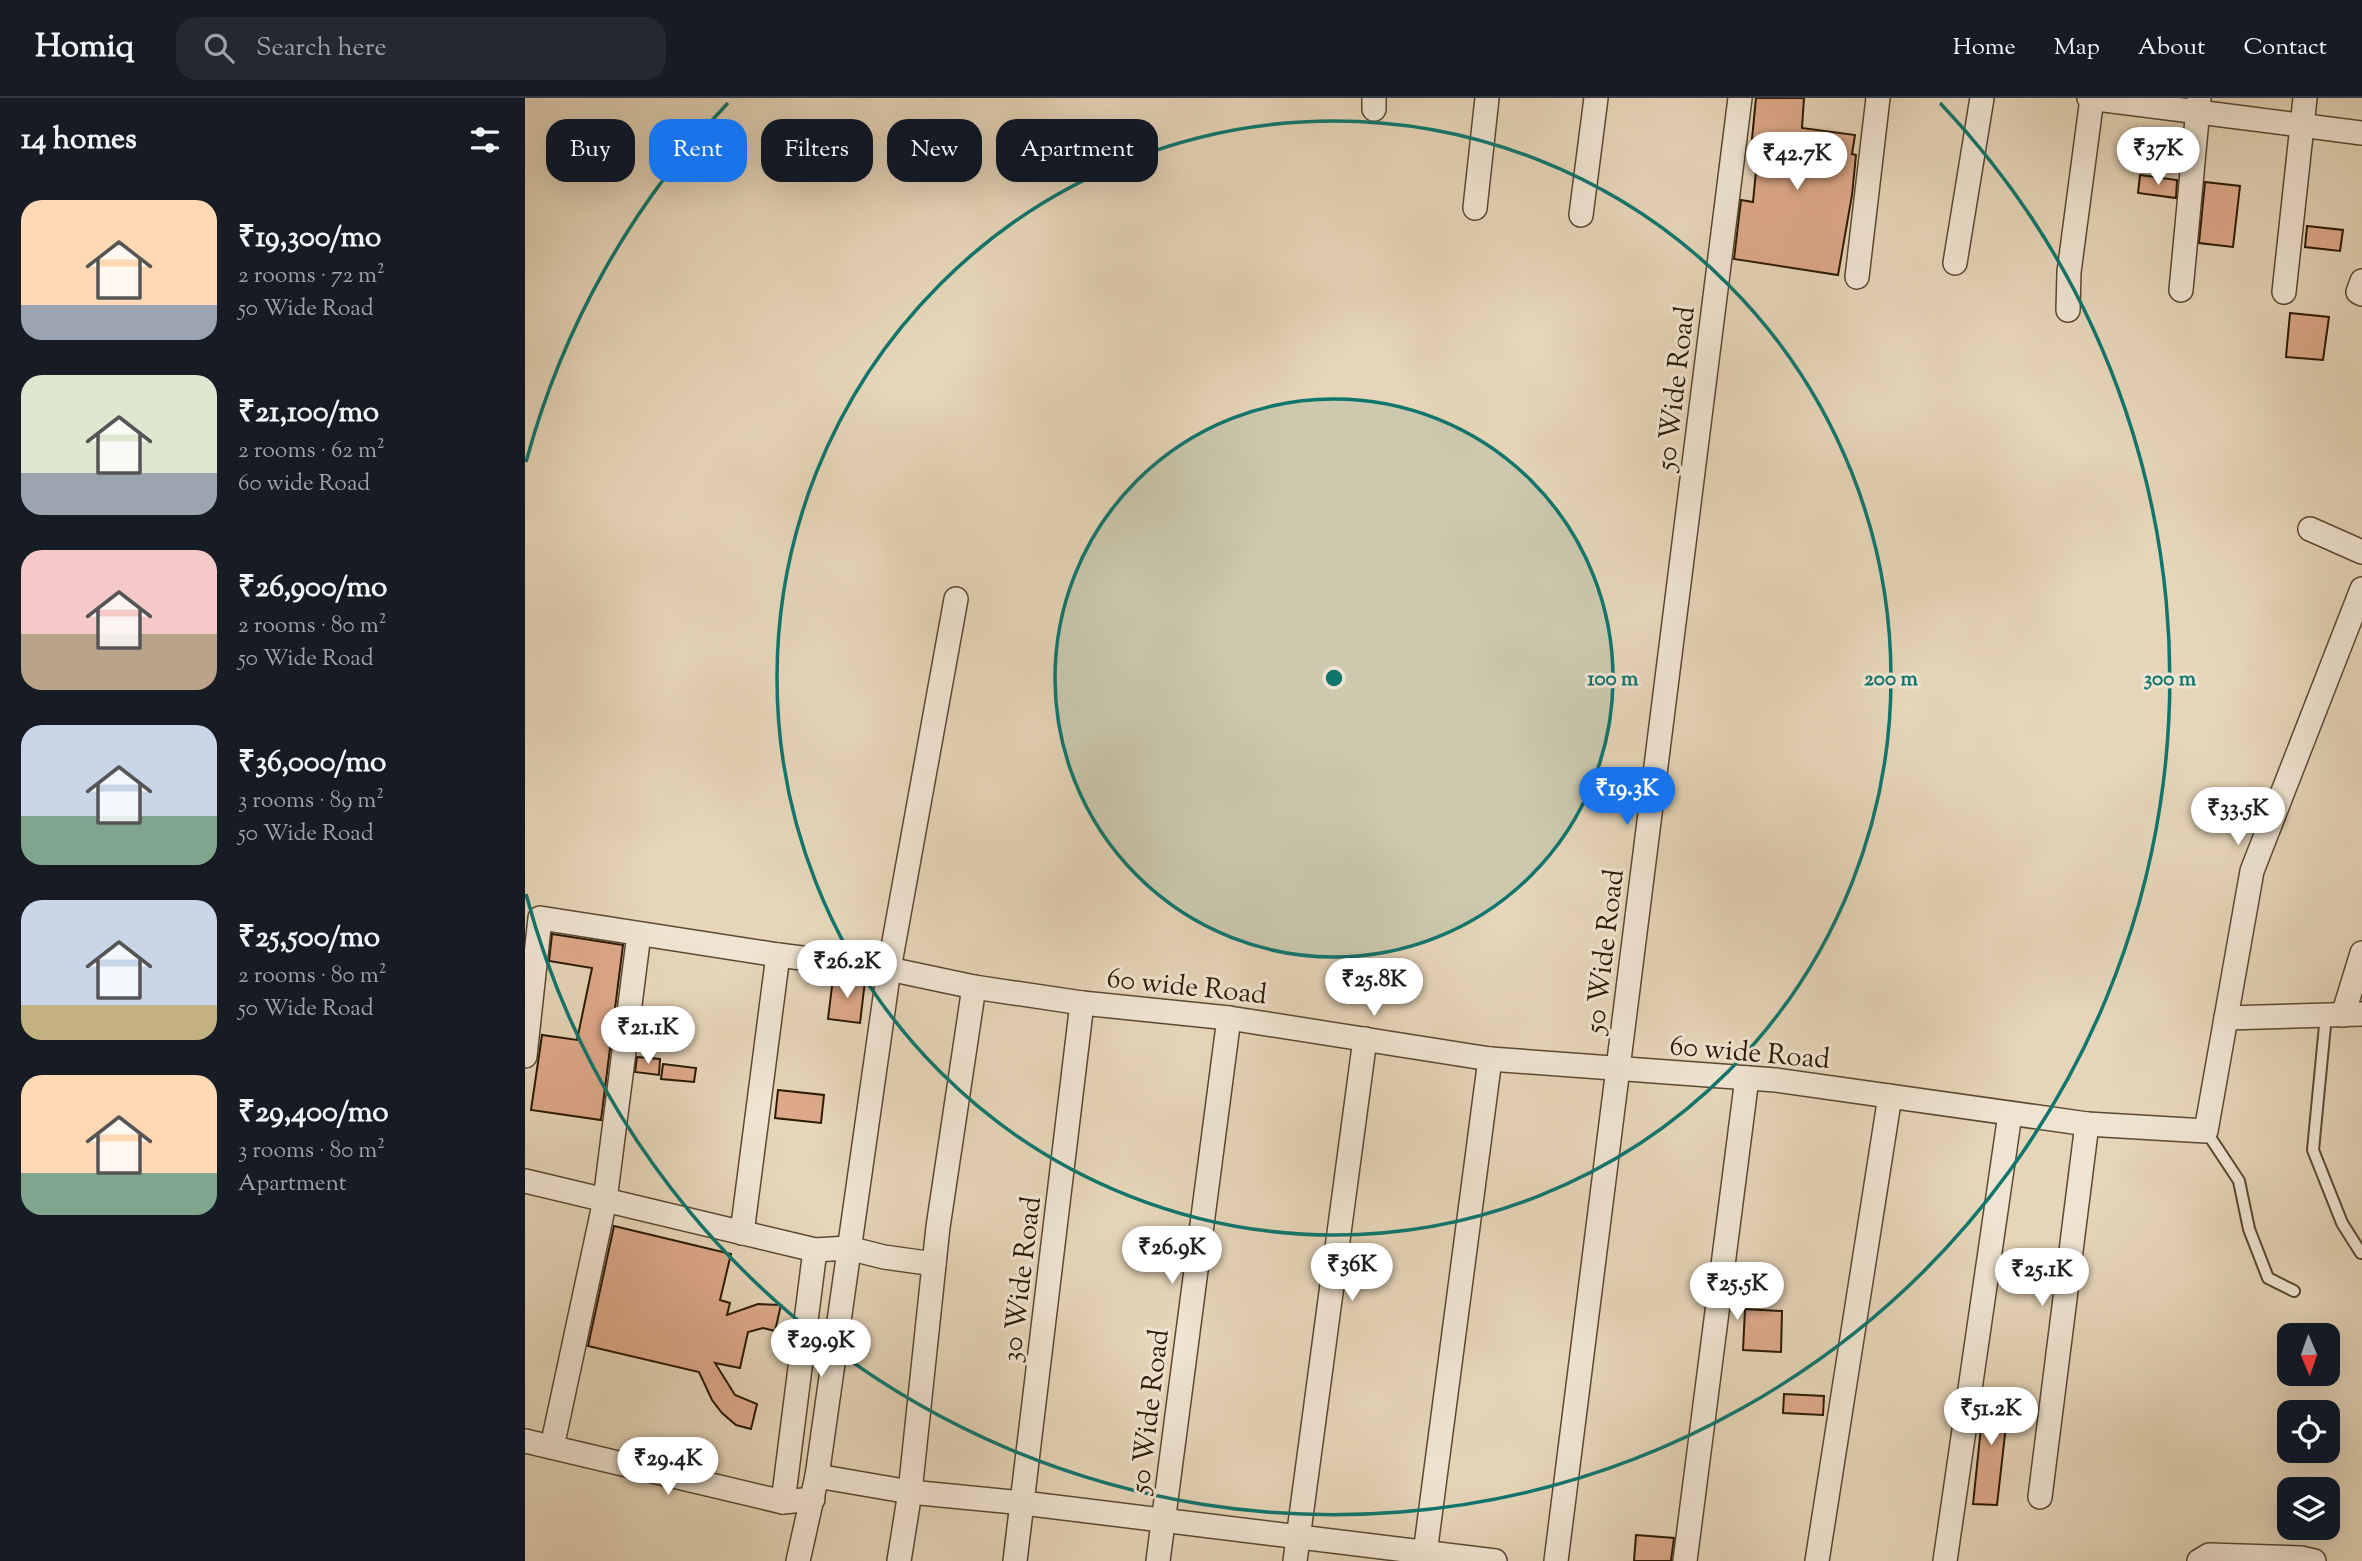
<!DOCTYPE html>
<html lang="en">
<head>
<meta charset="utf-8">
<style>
	body { margin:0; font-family:"Sorts Mill Goudy",serif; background:#242831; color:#f1f3f6; height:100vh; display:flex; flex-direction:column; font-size:26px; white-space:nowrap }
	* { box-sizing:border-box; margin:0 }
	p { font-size:23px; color:#9ea1a6 }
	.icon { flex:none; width:38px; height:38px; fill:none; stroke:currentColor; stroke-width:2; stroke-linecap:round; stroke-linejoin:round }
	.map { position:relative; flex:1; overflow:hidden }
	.drawer { display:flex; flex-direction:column; background:#171b24; width:525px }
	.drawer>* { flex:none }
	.guide { position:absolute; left:21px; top:21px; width:665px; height:63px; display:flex; gap:14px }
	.needle { width:46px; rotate:178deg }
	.fabs { position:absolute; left:1752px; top:1225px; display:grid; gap:14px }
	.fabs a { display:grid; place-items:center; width:63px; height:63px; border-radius:14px; background:#171b24; box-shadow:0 7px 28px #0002; font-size:35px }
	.price { position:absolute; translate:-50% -60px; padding:0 16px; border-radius:24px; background:#fff; color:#222; font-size:23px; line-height:46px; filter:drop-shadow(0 2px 4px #0008) }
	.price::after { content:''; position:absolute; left:50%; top:42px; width:21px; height:16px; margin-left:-10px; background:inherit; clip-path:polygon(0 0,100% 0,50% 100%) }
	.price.on { background:#1a73e8; color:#fff }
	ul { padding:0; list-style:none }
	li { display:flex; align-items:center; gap:21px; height:175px; padding:0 21px }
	li span { display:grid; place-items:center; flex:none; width:196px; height:140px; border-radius:21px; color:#555 }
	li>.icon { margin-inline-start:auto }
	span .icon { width:84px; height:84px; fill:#fffc; stroke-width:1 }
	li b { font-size:30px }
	h2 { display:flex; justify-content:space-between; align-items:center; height:84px; padding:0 21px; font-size:30px }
	.chip { padding:0 24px; border-radius:21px; background:#171b24; box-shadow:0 7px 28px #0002; font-size:24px; line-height:63px }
	.chip.on { background:#1a73e8; color:#fff }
	header { display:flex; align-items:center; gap:42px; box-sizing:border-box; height:98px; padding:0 35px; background:#171b24; border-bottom:2px solid #363941 }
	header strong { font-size:33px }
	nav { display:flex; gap:38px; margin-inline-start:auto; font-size:24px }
	.search { width:490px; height:63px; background:#242831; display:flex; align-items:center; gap:18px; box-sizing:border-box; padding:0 24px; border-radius:21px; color:#9ea1a6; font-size:26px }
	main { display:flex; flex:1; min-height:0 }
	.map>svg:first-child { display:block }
	.building { fill:#dea98a; stroke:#2b1a04; stroke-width:2 }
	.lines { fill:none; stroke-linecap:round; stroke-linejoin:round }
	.lane-casing { stroke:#5a4931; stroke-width:14 }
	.street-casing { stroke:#5a4931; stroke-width:26 }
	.lane { stroke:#efe4d1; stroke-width:10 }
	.street { stroke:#efe4d1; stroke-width:23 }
	.ring { fill:none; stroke:#0f766e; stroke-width:3.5 }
	.labels { text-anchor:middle; stroke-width:6; stroke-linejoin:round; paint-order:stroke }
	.street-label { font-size:28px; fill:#2b1a04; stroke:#efe4d1 }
	.centre { fill:#0f766e; stroke:#efe4d1; stroke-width:3.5 }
	.ring-label { font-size:21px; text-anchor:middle; font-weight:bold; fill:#0f766e; stroke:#efe4d1; stroke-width:6; stroke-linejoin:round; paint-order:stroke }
</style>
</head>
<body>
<header>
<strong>Homiq</strong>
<div class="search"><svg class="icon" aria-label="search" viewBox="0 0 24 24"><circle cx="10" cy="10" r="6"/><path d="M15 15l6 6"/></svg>Search here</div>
<nav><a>Home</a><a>Map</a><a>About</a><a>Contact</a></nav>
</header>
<main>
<section class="drawer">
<h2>14 homes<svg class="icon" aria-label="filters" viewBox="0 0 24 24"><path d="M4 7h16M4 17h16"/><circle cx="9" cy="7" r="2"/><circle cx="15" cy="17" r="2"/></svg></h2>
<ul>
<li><span style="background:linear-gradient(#ffd9b3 75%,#9aa5b1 0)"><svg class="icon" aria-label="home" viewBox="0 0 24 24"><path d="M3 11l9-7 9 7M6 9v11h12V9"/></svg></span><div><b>₹19,300/mo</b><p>2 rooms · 72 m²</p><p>50 Wide Road</p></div></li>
<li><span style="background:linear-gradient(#dfe7d0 70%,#9aa5b1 0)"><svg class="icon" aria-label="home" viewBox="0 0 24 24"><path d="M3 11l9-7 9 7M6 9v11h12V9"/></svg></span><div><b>₹21,100/mo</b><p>2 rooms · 62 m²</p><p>60 wide Road</p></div></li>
<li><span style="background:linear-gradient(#f6c9c9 60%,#b9a48a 0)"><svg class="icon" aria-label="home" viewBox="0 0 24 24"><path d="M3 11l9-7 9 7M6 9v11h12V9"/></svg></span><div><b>₹26,900/mo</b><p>2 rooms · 80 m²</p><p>50 Wide Road</p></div></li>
<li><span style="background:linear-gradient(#c9d6e8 65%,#7fa58c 0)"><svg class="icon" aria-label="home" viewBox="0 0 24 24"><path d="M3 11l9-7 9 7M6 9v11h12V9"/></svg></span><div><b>₹36,000/mo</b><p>3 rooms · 89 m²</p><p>50 Wide Road</p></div></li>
<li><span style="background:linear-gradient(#c9d6e8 75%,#c2b280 0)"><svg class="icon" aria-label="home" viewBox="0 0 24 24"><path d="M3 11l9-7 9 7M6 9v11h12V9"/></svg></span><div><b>₹25,500/mo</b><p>2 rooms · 80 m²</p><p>50 Wide Road</p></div></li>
<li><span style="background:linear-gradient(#ffd9b3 70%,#7fa58c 0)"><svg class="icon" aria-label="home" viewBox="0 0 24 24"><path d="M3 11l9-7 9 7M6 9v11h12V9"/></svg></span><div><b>₹29,400/mo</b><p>3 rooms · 80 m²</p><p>Apartment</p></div></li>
</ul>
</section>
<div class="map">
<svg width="1837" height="1463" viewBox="0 0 1837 1463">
	<rect width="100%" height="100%" fill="#e6d5b8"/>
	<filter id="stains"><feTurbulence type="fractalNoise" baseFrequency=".00286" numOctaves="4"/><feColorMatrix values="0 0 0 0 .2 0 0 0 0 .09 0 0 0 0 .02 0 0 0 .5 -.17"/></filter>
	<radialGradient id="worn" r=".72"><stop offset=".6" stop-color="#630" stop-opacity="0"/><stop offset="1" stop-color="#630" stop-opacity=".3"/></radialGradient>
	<g class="building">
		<polygon points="1231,0 1279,0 1277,30 1330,37 1327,56 1331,57 1327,97 1313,177 1209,161 1216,102 1228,104 1234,42 1227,41"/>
		<polygon points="1615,77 1652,82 1651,100 1613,95"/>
		<polygon points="1680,84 1715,88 1708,149 1674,145"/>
		<polygon points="1782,128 1818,132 1815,153 1780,149"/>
		<polygon points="1765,215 1804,219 1798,262 1761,259"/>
		<polygon points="27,836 98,847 76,1022 6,1012 17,937 52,942 67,870 24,863"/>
		<polygon points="308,880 340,883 335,925 303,921"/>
		<polygon points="112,959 135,961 134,977 110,974"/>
		<polygon points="138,966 171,970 169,984 136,981"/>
		<polygon points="253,992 299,997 296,1025 250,1020"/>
		<polygon points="89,1128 206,1156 195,1202 205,1205 202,1217 233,1206 256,1207 250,1233 238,1230 223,1234 215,1270 190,1265 210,1297 232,1306 226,1331 211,1327 197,1315 187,1302 174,1274 63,1248"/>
		<polygon points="1220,1211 1257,1213 1256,1254 1218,1252"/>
		<polygon points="1460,1291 1485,1292 1472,1407 1448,1406"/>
		<polygon points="1259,1296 1299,1298 1298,1317 1258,1315"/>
		<polygon points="1111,1437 1149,1440 1146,1463 1109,1463"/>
	</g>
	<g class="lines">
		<defs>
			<g id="lane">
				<polyline points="1801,917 1788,1052 1817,1125 1836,1155"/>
				<polyline points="1681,1033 1714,1083 1724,1131 1743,1180 1769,1193"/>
			</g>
			<g id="street">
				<polyline points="1564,0 1837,35"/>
				<polyline points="849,11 849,0"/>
				<polyline points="950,110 962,0"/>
				<polyline points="1056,117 1071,0"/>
				<polyline points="1430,165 1457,0"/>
				<polyline points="1332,179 1353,0"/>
				<polyline points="1837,183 1833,194 1837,196"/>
				<polyline points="1656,192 1674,0"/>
				<polyline points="1759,194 1780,0"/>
				<polyline points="1543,212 1544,174 1567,0"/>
				<polyline points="1785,431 1837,454"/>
				<polyline points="1818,917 1837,855"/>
				<polyline points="1701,920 1837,916"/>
				<polyline points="0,958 15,820 253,857 364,871 449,889 557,905 704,920 965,961 1251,982 1562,1026 1681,1033 1727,773 1837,491"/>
				<polyline points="0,1083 290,1152 323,1150 359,1159 409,1166"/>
				<polyline points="217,1135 253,857"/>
				<polyline points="0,1343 258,1404 288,1401"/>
				<polyline points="27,1349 80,1102 114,836"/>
				<polyline points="292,1378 385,1394 498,1405 970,1463"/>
				<polyline points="1515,1399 1562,1026"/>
				<polyline points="258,1404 290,1152"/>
				<polyline points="273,1463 292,1378 364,871 431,501"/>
				<polyline points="374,1463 385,1394 413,1129 449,889"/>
				<polyline points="490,1463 557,905"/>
				<polyline points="633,1463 704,920"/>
				<polyline points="770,1463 840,941"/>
				<polyline points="899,1463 965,961"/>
				<polyline points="1031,1463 1215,0"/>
				<polyline points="1160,1463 1222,980"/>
				<polyline points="1292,1463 1365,998"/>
				<polyline points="1420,1463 1485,1016"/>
				<polyline points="1674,1463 1684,1457 1776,1460 1789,1463"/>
			</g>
		</defs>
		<use href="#lane" class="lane-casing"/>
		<use href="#street" class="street-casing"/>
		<use href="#lane" class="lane"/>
		<use href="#street" class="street"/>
	</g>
	<circle cx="809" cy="580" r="279" fill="#0f766e" fill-opacity=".12"/>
	<g class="ring">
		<circle cx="809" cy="580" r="279"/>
		<circle cx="809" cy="580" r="557"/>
		<path d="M1 364A836 836 0 0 1 203 5M1415 5A836 836 0 1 1 1 796"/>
	</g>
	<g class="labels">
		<g class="street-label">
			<text transform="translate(1149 290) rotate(-83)" y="10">50 Wide Road</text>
			<text transform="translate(1078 853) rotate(-83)" y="10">50 Wide Road</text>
			<text transform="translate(662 887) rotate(6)" y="10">60 wide Road</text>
			<text transform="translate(1225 953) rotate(5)" y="10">60 wide Road</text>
			<text transform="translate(495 1181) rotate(-83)" y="10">30 Wide Road</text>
			<text transform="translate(623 1313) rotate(-83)" y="10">50 Wide Road</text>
		</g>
	</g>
	<circle cx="809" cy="580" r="10" class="centre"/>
	<g class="ring-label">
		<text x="1088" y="587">100 m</text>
		<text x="1366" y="587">200 m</text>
		<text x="1645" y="587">300 m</text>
	</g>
	<rect width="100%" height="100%" filter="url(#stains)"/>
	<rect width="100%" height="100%" fill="url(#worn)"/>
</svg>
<div class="fabs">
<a><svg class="needle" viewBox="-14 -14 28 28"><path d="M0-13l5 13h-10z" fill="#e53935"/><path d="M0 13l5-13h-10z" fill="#9ea1a6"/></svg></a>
<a><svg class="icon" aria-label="locate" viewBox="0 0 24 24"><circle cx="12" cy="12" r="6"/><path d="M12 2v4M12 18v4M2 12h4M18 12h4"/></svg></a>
<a><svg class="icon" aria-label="layers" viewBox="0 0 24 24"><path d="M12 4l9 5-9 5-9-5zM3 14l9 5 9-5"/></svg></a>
</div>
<b class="price" style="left:1633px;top:89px">₹37K</b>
<b class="price" style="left:1272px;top:94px">₹42.7K</b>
<b class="price on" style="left:1102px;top:729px">₹19.3K</b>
<b class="price" style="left:1713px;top:749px">₹33.5K</b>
<b class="price" style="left:322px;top:902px">₹26.2K</b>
<b class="price" style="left:849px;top:920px">₹25.8K</b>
<b class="price" style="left:123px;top:968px">₹21.1K</b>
<b class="price" style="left:647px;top:1188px">₹26.9K</b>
<b class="price" style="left:827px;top:1205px">₹36K</b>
<b class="price" style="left:1517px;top:1210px">₹25.1K</b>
<b class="price" style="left:1212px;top:1224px">₹25.5K</b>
<b class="price" style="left:296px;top:1281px">₹29.9K</b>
<b class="price" style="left:1466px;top:1349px">₹51.2K</b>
<b class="price" style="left:143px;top:1399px">₹29.4K</b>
<div class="guide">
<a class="chip">Buy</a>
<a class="chip on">Rent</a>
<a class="chip">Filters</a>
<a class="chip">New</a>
<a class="chip">Apartment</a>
</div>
</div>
</main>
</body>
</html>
